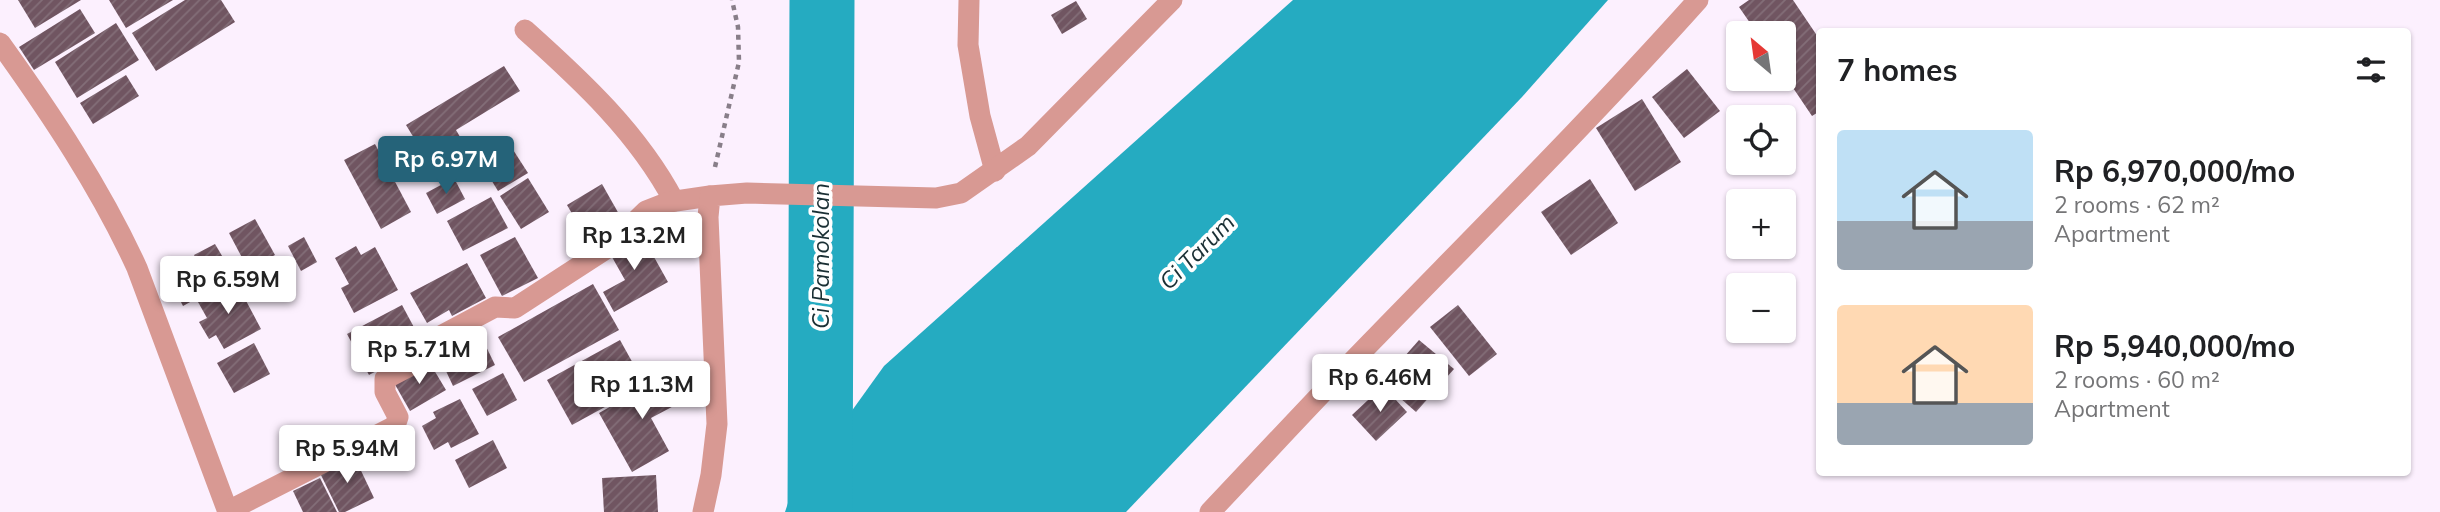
<!DOCTYPE html>
<html lang="en">
<head>
<meta charset="utf-8">
<style>
	body { margin:0; font-family:Mulish,sans-serif; background:#f2f2f2; color:#202124; height:100vh; display:flex; flex-direction:column; font-size:26px; white-space:nowrap }
	* { box-sizing:border-box; margin:0 }
	p { font-size:23px; color:#757577 }
	.icon { flex:none; width:38px; height:38px; fill:none; stroke:currentColor; stroke-width:2; stroke-linecap:round; stroke-linejoin:round }
	.map { position:relative; flex:1; overflow:hidden }
	.panel { position:absolute; left:1816px; top:28px; width:595px; height:448px; display:flex; flex-direction:column; background:#fff; border-radius:7px; box-shadow:0 2px 5px #0004 }
	.panel>* { flex:none }
	.needle { width:46px; rotate:331deg }
	.tools { position:absolute; left:1726px; top:21px; display:grid; gap:14px }
	.tools a { display:grid; place-items:center; width:70px; height:70px; border-radius:7px; background:#fff; box-shadow:0 2px 5px #0004; font-size:35px }
	.price { position:absolute; translate:-50% -60px; padding:0 16px; border-radius:7px; background:#fff; color:#222; font-size:23px; line-height:46px; filter:drop-shadow(0 2px 4px #0008) }
	.price::after { content:''; position:absolute; left:50%; top:42px; width:21px; height:16px; margin-left:-10px; background:inherit; clip-path:polygon(0 0,100% 0,50% 100%) }
	.price.selected { background:#256379; color:#fff }
	ul { padding:0; list-style:none }
	li { display:flex; align-items:center; gap:21px; height:175px; padding:0 21px }
	li span { display:grid; place-items:center; flex:none; width:196px; height:140px; border-radius:7px; color:#555 }
	li>.icon { margin-inline-start:auto }
	span .icon { width:84px; height:84px; fill:#fffc; stroke-width:1 }
	li b { font-size:30px }
	h2 { display:flex; justify-content:space-between; align-items:center; height:84px; padding:0 21px; font-size:30px }
	.map>svg:first-child { display:block }
	.water { fill:#25abc1 }
	.lines { fill:none; stroke-linecap:round; stroke-linejoin:round }
	.river { stroke:#25abc1; stroke-width:65 }
	.building { fill:url(#building-hatch) }
	.path { stroke:#887e89; stroke-width:4.5; stroke-dasharray:5 5; stroke-linecap:butt }
	.minor { stroke:#d89993; stroke-width:21 }
	.labels { text-anchor:middle; stroke-width:7; stroke-linejoin:round; paint-order:stroke }
	.water-label { font-size:23px; font-style:italic; fill:#1a2f34; stroke:#fff }
</style>
</head>
<body>
<div class="map">
<svg width="2440" height="512" viewBox="0 0 2440 512">
	<defs>
		<pattern id="building-hatch" width="6" height="6" patternUnits="userSpaceOnUse" patternTransform="scale(1.75)"><rect width="6" height="6" fill="#705561"/><path d="M-1 1l2-2M0 6l6-6M5 7l2-2" fill="none" stroke="#836e78"/></pattern>
	</defs>
	<rect width="100%" height="100%" fill="#fcf0fe"/>
	<polygon class="water" points="1293,0 1608,0 1522,97 1126,512 785,512 790,497 884,366"/>
	<g class="lines">
		<polyline class="river" points="820,512 822,0"/>
	</g>
	<g class="building">
		<polygon points="18,0 81,0 35,28"/>
		<polygon points="109,0 173,0 126,28"/>
		<polygon points="185,0 221,0 235,22 156,71 132,33"/>
		<polygon points="1749,0 1793,0 1820,40 1820,111 1812,116 1783,73 1783,33 1757,33 1739,7"/>
		<polygon points="1076,1 1087,19 1062,34 1051,15"/>
		<polygon points="80,9 95,33 34,70 19,47"/>
		<polygon points="116,23 139,60 77,98 55,62"/>
		<polygon points="504,66 520,91 456,130 473,159 439,179 406,125"/>
		<polygon points="1687,69 1720,111 1684,138 1652,97"/>
		<polygon points="126,75 139,96 93,124 80,103"/>
		<polygon points="1642,99 1681,162 1635,191 1596,128"/>
		<polygon points="508,142 528,173 498,191 479,160"/>
		<polygon points="375,144 411,212 381,229 344,160"/>
		<polygon points="454,178 465,199 437,214 426,193"/>
		<polygon points="528,178 549,212 521,229 500,196"/>
		<polygon points="1590,179 1618,223 1571,255 1541,212"/>
		<polygon points="602,184 624,223 589,243 567,205"/>
		<polygon points="491,197 508,228 463,251 447,221"/>
		<polygon points="255,219 275,255 248,269 229,233"/>
		<polygon points="640,232 668,282 614,312 603,292 625,280 608,250"/>
		<polygon points="304,237 317,262 301,271 288,246"/>
		<polygon points="515,237 538,278 502,296 480,255"/>
		<polygon points="215,244 231,271 209,283 194,255"/>
		<polygon points="356,246 361,255 375,247 398,290 354,313 341,288 349,284 335,258"/>
		<polygon points="191,262 208,292 183,306 167,275"/>
		<polygon points="467,263 486,298 452,316 449,310 427,323 410,293"/>
		<polygon points="236,282 261,329 224,349 216,335 209,339 199,322 207,318 198,302"/>
		<polygon points="593,284 619,330 524,382 498,337"/>
		<polygon points="402,305 424,346 369,375 347,334"/>
		<polygon points="1458,305 1497,354 1469,376 1430,327"/>
		<polygon points="480,334 495,365 453,386 438,354"/>
		<polygon points="620,340 645,385 572,425 547,380"/>
		<polygon points="1419,340 1454,369 1416,412 1382,382"/>
		<polygon points="254,343 270,374 234,393 217,363"/>
		<polygon points="428,360 446,390 410,411 393,381"/>
		<polygon points="503,373 517,400 487,416 472,389"/>
		<polygon points="670,373 685,400 651,418 669,451 632,472 599,413"/>
		<polygon points="1383,386 1407,412 1376,441 1352,415"/>
		<polygon points="460,399 479,434 451,448 448,442 434,450 422,426 436,418 433,412"/>
		<polygon points="493,440 507,468 469,488 455,460"/>
		<polygon points="354,456 374,498 345,512 339,512 320,473"/>
		<polygon points="656,475 658,512 604,512 602,478"/>
		<polygon points="320,478 337,512 303,512 293,491"/>
	</g>
	<g class="lines">
		<polyline class="path" points="715,167 739,62 738,27 732,0"/>
		<g class="minor">
			<polyline points="969,0 968,45 980,116 995,171"/>
			<path d="M 525,30 C 582,81 638,133 674,201"/>
			<path d="M 0,43 C 51,114 101,189 137,268 L 228,512"/>
			<polyline points="228,511 395,426 398,417 385,392 385,379 427,357 430,352 430,345 435,339 495,307 515,308 609,247 646,211 669,202 710,196"/>
			<polyline points="703,512 711,475 717,424 708,217 710,196 747,193 936,198 961,193 1028,146 1172,0"/>
			<path d="M 1210,512 C 1266,453 1321,393 1378,335 C 1486,224 1595,115 1698,0"/>
		</g>
	</g>
	<g class="labels">
		<g class="water-label">
			<text transform="translate(1197 252) rotate(-45)" y="8">Ci Tarum</text>
			<text transform="translate(821 256) rotate(-90)" y="8">Ci Pamokolan</text>
		</g>
	</g>
</svg>
<div class="tools">
<a><svg class="needle" viewBox="-14 -14 28 28"><path d="M0-13l5 13h-10z" fill="#e53935"/><path d="M0 13l5-13h-10z" fill="#757577"/></svg></a>
<a><svg class="icon" aria-label="locate" viewBox="0 0 24 24"><circle cx="12" cy="12" r="6"/><path d="M12 2v4M12 18v4M2 12h4M18 12h4"/></svg></a>
<a>+</a>
<a>−</a>
</div>
<b class="price selected" style="left:446px;top:196px">Rp 6.97M</b>
<b class="price" style="left:634px;top:272px">Rp 13.2M</b>
<b class="price" style="left:228px;top:316px">Rp 6.59M</b>
<b class="price" style="left:419px;top:386px">Rp 5.71M</b>
<b class="price" style="left:1380px;top:414px">Rp 6.46M</b>
<b class="price" style="left:642px;top:421px">Rp 11.3M</b>
<b class="price" style="left:347px;top:485px">Rp 5.94M</b>
<section class="panel">
<h2>7 homes<svg class="icon" aria-label="filters" viewBox="0 0 24 24"><path d="M4 7h16M4 17h16"/><circle cx="9" cy="7" r="2"/><circle cx="15" cy="17" r="2"/></svg></h2>
<ul>
<li><span style="background:linear-gradient(#bfe0f5 65%,#9aa5b1 0)"><svg class="icon" aria-label="home" viewBox="0 0 24 24"><path d="M3 11l9-7 9 7M6 9v11h12V9"/></svg></span><div><b>Rp 6,970,000/mo</b><p>2 rooms · 62 m²</p><p>Apartment</p></div></li>
<li><span style="background:linear-gradient(#ffd9b3 70%,#9aa5b1 0)"><svg class="icon" aria-label="home" viewBox="0 0 24 24"><path d="M3 11l9-7 9 7M6 9v11h12V9"/></svg></span><div><b>Rp 5,940,000/mo</b><p>2 rooms · 60 m²</p><p>Apartment</p></div></li>
</ul>
</section>
</div>
</body>
</html>
